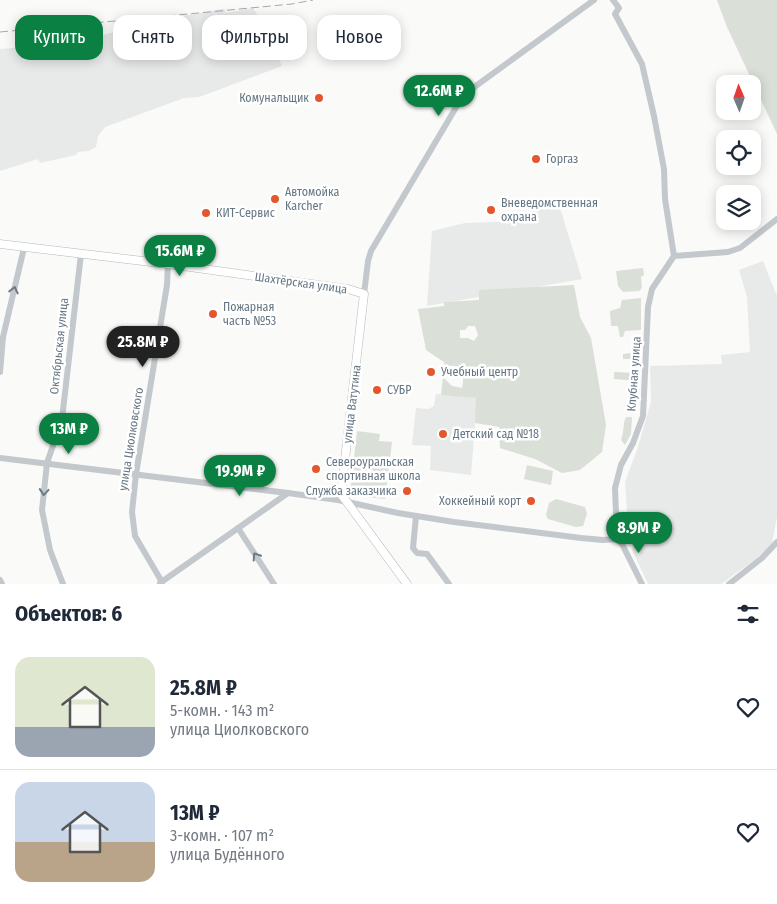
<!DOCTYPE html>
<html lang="ru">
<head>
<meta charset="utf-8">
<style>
	body { margin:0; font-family:"Fira Sans Condensed",sans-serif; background:#f2f2f3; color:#1f2937; height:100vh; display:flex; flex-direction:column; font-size:19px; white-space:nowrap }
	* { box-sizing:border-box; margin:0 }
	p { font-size:16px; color:#747a83 }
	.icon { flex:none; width:28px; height:28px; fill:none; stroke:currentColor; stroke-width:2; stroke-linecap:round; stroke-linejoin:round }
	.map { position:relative; height:584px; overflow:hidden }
	.drawer { display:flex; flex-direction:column; background:#fff; flex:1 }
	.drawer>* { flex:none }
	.hud { position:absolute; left:15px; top:15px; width:500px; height:45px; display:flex; gap:10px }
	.needle { width:32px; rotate:358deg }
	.tools { position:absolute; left:716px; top:75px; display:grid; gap:10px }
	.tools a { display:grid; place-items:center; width:45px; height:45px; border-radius:10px; background:#fff; box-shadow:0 2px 12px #0003; font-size:25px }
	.price { position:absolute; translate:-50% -42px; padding:0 11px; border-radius:18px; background:#0b8043; color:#fff; font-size:16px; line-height:32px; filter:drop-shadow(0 1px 2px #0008) }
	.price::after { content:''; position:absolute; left:50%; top:30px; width:15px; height:11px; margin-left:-8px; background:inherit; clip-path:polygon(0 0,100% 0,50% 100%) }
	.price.active { background:#222; color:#fff }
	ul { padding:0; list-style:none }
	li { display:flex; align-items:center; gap:15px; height:125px; padding:0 15px }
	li+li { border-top:1px solid #e0e1e3 }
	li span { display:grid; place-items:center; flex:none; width:140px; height:100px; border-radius:15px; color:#555 }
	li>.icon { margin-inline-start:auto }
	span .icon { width:60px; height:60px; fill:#fffc; stroke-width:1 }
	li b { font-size:21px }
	h2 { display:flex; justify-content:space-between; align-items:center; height:60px; padding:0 15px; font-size:21px }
	.tag { padding:0 18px; border-radius:15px; background:#fff; box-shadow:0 2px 12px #0003; font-size:18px; line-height:45px }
	.tag.active { background:#0b8043; color:#fff }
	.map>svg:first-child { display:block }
	.built { fill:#e8e9e9 }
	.green { fill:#dadfd7; fill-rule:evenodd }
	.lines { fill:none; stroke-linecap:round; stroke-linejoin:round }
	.major-casing { stroke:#b5babe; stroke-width:9 }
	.minor { stroke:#c3c8cc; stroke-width:6 }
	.major { stroke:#fff; stroke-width:8 }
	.rail { stroke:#a2aab0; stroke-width:1; stroke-dasharray:8 4; stroke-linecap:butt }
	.oneway { stroke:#6a7a87 }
	.poi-dot { fill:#e4572e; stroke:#fff; stroke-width:2 }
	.labels { text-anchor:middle; stroke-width:5; stroke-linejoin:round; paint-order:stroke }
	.poi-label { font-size:12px; fill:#657683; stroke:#fff; text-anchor:start }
	.street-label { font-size:12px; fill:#657683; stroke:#fff }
</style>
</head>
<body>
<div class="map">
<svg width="777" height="584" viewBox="0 0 777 584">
	<rect width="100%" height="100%" fill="#fafaf8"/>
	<g class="built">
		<polygon points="253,8 258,16 252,19 255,26 261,24 264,26 282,66 210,93 199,97 184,98 105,127 98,136 96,147 89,151 78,152 76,155 40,163 38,159 0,171 0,49 74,43 132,27 188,15 224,9 226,13"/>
		<polygon points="560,208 582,279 427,306 432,231 465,223 527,221 531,210"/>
		<polygon points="763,261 777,296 777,517 772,543 757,558 721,584 648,584 632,550 633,545 628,525 625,482 638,447 651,402 650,366 722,364 721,355 750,352 747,297 739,270"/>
		<polygon points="436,394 477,398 471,475 430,470 431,446 412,445 416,408 428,409 434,406"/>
	</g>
	<g class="green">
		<polygon points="717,0 777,0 777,134 727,27"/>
		<polygon points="643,268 644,275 641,277 642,288 639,291 623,292 618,286 616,271"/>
		<path d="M 574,285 L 580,317 L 591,338 L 606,425 L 602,452 L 580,470 L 562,473 L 535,459 L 500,448 L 499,427 L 475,423 L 476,398 L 441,395 L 443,377 L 452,386 L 462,388 C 465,373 463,362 445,367 L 444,362 L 426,350 L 418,309 L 444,306 L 444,302 L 479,300 L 479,290 ZM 468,326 L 475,326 L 478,335 L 474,341 L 468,338 L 460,338 L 460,330 L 465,330 Z"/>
		<polygon points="641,298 641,330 625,331 623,337 620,337 618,326 611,326 610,311 620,308 622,300"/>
		<polygon points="640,352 640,356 635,359 623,359 623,354"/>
		<polygon points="614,372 638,373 640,376 638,381 614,379"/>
		<path d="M 626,417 L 632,417 L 631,434 L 625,445 L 621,440 C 624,432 623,422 626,417 Z"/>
		<polygon points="357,431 380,434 379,441 392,442 385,499 350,495"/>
		<polygon points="527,465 553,471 551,485 524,479"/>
		<polygon points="556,499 585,507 587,514 583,526 576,527 548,519 546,515 549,503"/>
	</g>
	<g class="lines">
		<defs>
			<polyline id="major" points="0,244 168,264 348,289 364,294 341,494 407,584"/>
		</defs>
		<use href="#major" class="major-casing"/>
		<g class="minor">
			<polyline points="613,0 619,8 615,14 642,64 654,116 664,169 665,199 674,256"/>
			<polyline points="364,294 368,261 371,251 461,99 473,88 594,0"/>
			<polyline points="0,372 3,337 24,248"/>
			<polyline points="0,458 288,493 338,500 398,513 454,522 581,538 603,540 617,539"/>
			<polyline points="416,516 413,548 417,553 427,554 449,584"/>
			<polyline points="238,528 274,584"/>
			<polyline points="0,580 2,584"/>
			<polyline points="162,582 135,536 132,512 136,474 167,285 168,264"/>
			<polyline points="160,583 288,493"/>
			<polyline points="63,584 50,550 42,510 47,463 62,419 81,254"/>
			<polyline points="642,584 622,544 617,539 615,488 621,465 633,443 643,416 648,307 652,289 674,256 728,252 740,248 777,219"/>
			<polyline points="729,584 762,558 777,542"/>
		</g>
		<use href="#major" class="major"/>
		<polyline class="rail" points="0,32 292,4 313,0"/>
	</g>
	<defs><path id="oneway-chevron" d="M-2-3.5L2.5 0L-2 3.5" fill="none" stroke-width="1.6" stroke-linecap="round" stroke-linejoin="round" transform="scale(1.25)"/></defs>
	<g class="oneway">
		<use href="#oneway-chevron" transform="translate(14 290) rotate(-77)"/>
		<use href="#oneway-chevron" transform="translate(44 492) rotate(95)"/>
		<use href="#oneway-chevron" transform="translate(256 556) rotate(-123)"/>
	</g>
	<g class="poi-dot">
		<circle cx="319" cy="98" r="5"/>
		<circle cx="536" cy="159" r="5"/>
		<circle cx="275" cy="199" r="5"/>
		<circle cx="491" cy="210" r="5"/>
		<circle cx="206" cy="213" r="5"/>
		<circle cx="213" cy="314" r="5"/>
		<circle cx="431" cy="372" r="5"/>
		<circle cx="377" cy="390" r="5"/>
		<circle cx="443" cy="434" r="5"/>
		<circle cx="316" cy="469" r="5"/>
		<circle cx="407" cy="491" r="5"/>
		<circle cx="531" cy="501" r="5"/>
	</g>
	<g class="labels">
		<g class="poi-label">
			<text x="309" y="102" text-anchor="end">Комунальщик</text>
			<text x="546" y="163">Горгаз</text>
			<text x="285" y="196">Автомойка<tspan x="285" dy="14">Karcher</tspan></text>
			<text x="501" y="207">Вневедомственная<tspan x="501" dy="14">охрана</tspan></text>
			<text x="216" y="217">КИТ-Сервис</text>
			<text x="223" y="311">Пожарная<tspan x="223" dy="14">часть №53</tspan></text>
			<text x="441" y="376">Учебный центр</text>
			<text x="387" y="394">СУБР</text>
			<text x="453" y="438">Детский сад №18</text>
			<text x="326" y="466">Североуральская<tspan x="326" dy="14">спортивная школа</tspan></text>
			<text x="397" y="495" text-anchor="end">Служба заказчика</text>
			<text x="521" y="505" text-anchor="end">Хоккейный корт</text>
		</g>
		<g class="street-label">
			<text transform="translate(301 283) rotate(8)" y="4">Шахтёрская улица</text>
			<text transform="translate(59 346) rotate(-84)" y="4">Октябрьская улица</text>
			<text transform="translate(634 374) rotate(-86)" y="4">Клубная улица</text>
			<text transform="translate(352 404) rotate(-83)" y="4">улица Ватутина</text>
			<text transform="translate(131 439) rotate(-81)" y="4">улица Циолковского</text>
		</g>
	</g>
</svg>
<div class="tools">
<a><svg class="needle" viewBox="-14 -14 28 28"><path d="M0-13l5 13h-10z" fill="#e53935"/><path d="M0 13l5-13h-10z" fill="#747a83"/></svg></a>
<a><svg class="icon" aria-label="locate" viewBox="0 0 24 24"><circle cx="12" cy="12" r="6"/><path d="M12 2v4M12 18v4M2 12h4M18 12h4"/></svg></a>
<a><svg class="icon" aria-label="layers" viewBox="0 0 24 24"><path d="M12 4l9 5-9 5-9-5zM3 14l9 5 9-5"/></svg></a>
</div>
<b class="price" style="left:439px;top:117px">12.6M ₽</b>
<b class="price" style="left:180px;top:277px">15.6M ₽</b>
<b class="price active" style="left:143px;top:368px">25.8M ₽</b>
<b class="price" style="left:69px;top:455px">13M ₽</b>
<b class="price" style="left:240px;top:497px">19.9M ₽</b>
<b class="price" style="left:639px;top:554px">8.9M ₽</b>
<div class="hud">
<a class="tag active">Купить</a>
<a class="tag">Снять</a>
<a class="tag">Фильтры</a>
<a class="tag">Новое</a>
</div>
</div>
<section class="drawer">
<h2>Объектов: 6<svg class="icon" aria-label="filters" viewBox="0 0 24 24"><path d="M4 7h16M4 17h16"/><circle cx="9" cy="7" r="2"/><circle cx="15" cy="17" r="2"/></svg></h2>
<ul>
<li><span style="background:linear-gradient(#dfe7d0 70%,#9aa5b1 0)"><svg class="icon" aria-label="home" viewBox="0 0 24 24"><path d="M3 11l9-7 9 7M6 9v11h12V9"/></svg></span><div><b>25.8M ₽</b><p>5-комн. · 143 m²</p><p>улица Циолковского</p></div><svg class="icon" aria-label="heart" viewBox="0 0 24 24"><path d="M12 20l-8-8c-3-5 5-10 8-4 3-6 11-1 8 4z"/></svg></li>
<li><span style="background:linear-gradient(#c9d6e8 60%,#b9a48a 0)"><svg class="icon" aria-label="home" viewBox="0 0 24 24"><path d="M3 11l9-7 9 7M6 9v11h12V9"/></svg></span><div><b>13M ₽</b><p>3-комн. · 107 m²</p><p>улица Будённого</p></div><svg class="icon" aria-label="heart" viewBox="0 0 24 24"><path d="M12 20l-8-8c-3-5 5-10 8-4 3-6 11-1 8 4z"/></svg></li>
</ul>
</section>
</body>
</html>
